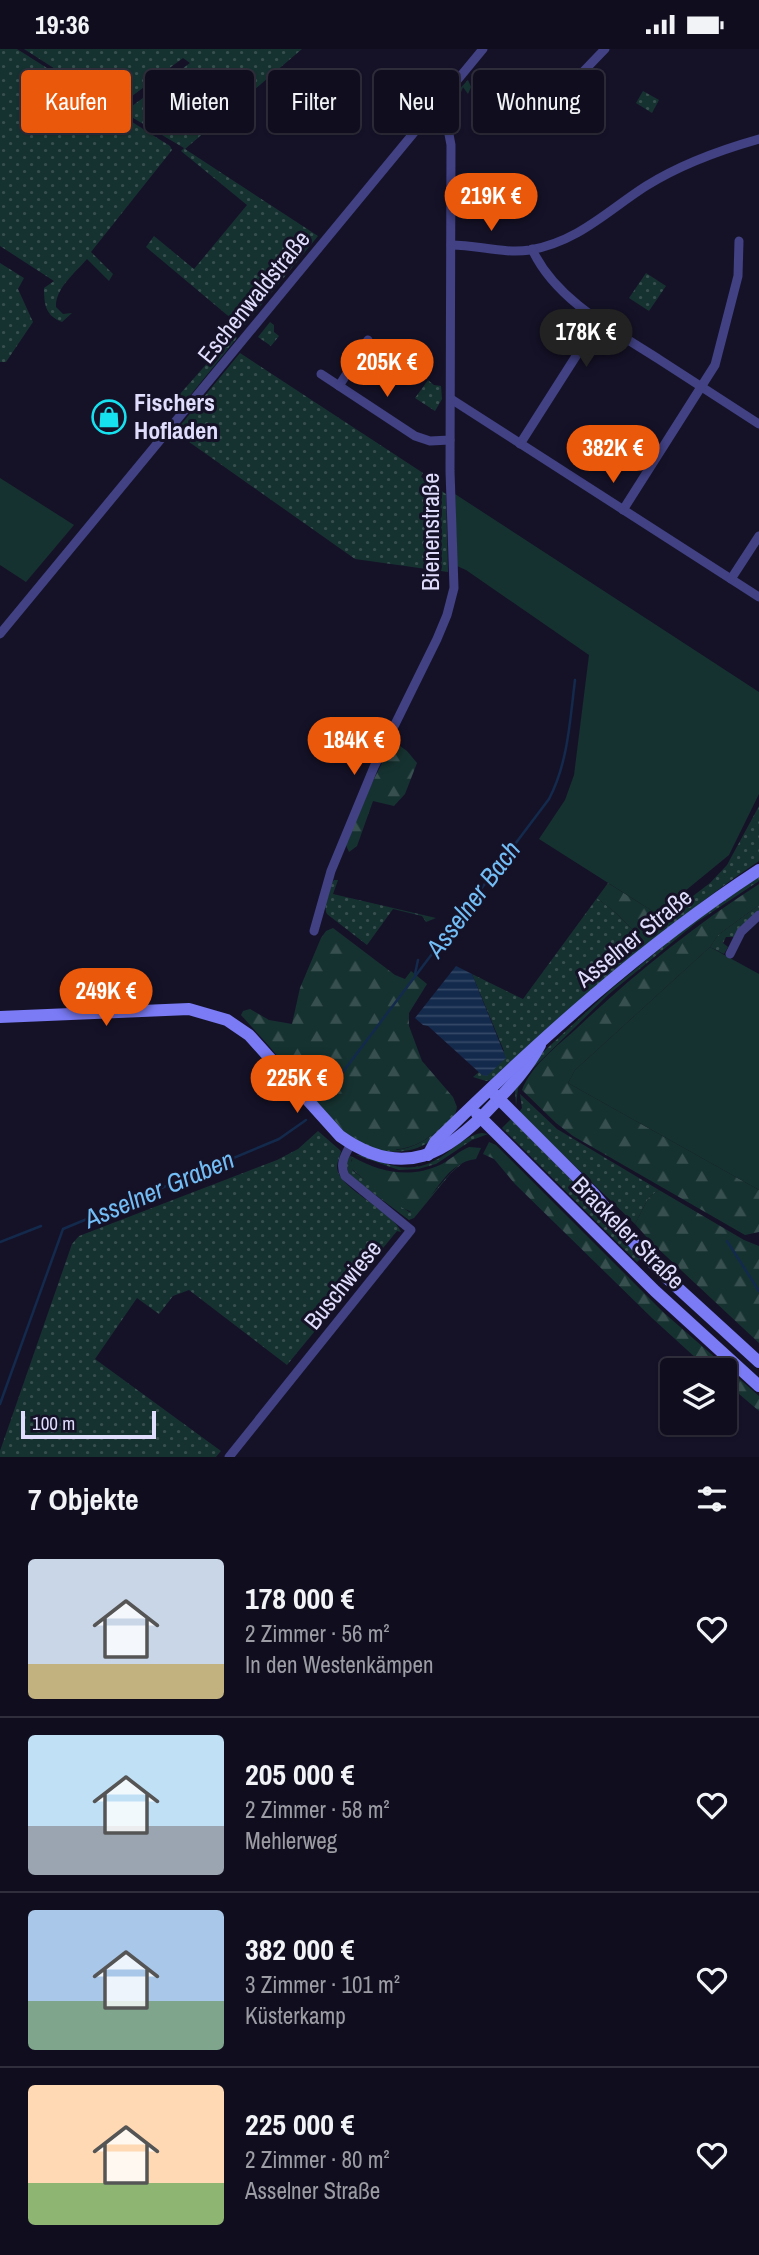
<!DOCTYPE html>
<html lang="de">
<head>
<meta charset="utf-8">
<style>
	body { margin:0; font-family:"Archivo Narrow",sans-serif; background:#1e1c2b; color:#f1f3f6; height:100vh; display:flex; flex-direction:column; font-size:26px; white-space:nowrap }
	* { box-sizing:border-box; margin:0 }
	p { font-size:23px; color:#9c9ca4 }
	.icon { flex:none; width:38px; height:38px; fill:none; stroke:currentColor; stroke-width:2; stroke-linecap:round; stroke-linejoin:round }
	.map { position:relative; height:1408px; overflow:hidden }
	.sheet { display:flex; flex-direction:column; background:#100e1e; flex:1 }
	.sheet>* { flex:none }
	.top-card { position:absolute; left:21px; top:21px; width:718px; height:63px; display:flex; gap:14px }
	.buttons { position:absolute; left:660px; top:1309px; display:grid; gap:14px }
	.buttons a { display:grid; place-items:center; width:77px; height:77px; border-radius:7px; background:#100e1e; box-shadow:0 2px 5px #0004,0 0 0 2px #302e3c; font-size:35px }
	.scale { position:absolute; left:21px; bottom:18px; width:135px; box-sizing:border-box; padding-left:7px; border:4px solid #dfdcfc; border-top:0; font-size:19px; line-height:24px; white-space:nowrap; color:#dfdcfc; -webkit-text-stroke:5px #151228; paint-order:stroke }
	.price { position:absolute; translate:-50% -60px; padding:0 16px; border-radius:24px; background:#ea580c; color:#fff; font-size:23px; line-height:46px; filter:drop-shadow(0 2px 4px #0008) }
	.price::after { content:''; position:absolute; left:50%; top:42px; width:21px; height:16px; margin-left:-10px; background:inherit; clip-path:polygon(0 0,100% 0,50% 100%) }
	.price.current { background:#222; color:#fff }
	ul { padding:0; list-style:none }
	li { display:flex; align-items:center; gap:21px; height:175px; padding:0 28px }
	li+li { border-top:2px solid #302e3c }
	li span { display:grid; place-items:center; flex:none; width:196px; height:140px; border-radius:7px; color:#555 }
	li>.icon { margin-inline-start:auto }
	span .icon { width:84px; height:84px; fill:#fffc; stroke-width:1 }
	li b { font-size:30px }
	h2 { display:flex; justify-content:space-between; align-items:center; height:84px; padding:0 28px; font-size:30px }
	.tag { padding:0 24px; border-radius:7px; background:#100e1e; box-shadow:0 2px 5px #0004,0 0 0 2px #302e3c; font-size:24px; line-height:63px }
	.tag.current { background:#ea580c; color:#fff }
	.status { display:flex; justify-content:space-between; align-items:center; height:49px; padding:0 35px; background:#100e1e; direction:ltr }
	.status svg { height:19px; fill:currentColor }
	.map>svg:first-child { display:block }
	.grass { fill:url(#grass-dots) }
	.forest { fill:url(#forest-firs) }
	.garden { fill:#163230 }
	.water { fill:url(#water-rules) }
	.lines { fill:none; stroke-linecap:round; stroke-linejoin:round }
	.stream { stroke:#132a4c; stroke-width:2.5 }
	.street { stroke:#414184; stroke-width:9 }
	.secondary { stroke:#7a7bf5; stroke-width:12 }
	.labels { text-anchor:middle; stroke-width:6; stroke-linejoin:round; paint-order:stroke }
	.street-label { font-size:24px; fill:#dfdcfc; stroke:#151228 }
	.poi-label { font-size:24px; font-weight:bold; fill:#dfdcfc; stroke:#151228; text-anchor:start }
	.water-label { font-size:26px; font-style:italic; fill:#72bdf5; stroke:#151228 }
</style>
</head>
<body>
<div class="status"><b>19:36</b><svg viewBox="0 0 49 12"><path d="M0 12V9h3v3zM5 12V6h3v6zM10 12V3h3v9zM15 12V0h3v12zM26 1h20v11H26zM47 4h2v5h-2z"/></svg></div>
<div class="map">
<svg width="759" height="1408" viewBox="0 0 759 1408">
	<defs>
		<pattern id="grass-dots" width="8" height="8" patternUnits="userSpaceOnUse" patternTransform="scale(1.75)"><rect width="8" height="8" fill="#163230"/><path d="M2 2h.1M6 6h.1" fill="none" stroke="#374f4f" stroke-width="1.8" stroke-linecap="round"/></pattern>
		<pattern id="forest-firs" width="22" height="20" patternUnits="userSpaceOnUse" patternTransform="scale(1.75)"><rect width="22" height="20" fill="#163230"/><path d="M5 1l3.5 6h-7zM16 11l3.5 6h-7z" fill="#374f4f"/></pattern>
		<pattern id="water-rules" width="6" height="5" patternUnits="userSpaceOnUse" patternTransform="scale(1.75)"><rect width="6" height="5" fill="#132a4c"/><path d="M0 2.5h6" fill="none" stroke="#354867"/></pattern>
	</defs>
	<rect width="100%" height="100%" fill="#151228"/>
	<g class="grass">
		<path d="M 0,0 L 17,0 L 170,97 L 172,101 L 91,203 L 113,225 L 109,232 L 87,210 C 75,224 55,240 56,258 L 63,265 L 72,264 L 62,273 C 46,267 44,256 44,239 L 54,232 L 0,197 Z"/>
		<polygon points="24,0 302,0 185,100 318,187 245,276 233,271 146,198 154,187 194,220 247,156 181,102 184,99 128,66 128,60 190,14 183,9 116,59"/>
		<polygon points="468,31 471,38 468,45 463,38 452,67 456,77 446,67 444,60 447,53"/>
		<polygon points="643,42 659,51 652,64 636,54"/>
		<polygon points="0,214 24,229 18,240 33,273 6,313 0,313"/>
		<polygon points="646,224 666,237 649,262 629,249"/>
		<polygon points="270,273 274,276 274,283 279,287 271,297 258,288"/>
		<polygon points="233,285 237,289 179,360 172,354"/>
		<polygon points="240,304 423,424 421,428 446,445 448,523 355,510 175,383"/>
		<polygon points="428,331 434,336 441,337 442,350 435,362 415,349"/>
		<path d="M 759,757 L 759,812 C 663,876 578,956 491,1031 L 486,1032 L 473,1028 L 504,1002 L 472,925 L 523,950 L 597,849 L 616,864 L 632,880 L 657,865 L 663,870 L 710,834 L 727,816 Z"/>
		<polygon points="759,828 759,832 697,873 609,945 532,1020 518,1039 516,1057 515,1041 541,1005 609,942 689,876"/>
		<path d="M 334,831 L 338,831 L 333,845 L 436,869 L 426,873 L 422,867 L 393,860 L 367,896 L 327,865 C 323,856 328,838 334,831 Z"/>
		<polygon points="759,856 759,863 734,888 726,888 723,894 728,898 724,905 710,898 718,886"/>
		<polygon points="520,1045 557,1080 659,1141 649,1148 635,1175 519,1063 522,1059"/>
		<path d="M 317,1055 L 397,1101 C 425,1097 441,1080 457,1058 C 455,1071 442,1085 431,1092 C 403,1110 369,1104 343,1084 C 334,1076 325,1065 317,1055 Z"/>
		<polygon points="511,1070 587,1147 633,1202 640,1210 637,1213 502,1079"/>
		<path d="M 318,1082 L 341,1102 C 340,1108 337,1113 337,1119 C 339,1140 393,1162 401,1183 L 397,1182 L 287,1316 L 189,1241 L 173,1247 L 159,1265 L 137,1249 L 95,1310 L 221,1402 L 216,1408 L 0,1408 L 0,1402 L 72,1195 L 79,1187 L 277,1111 L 298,1100 Z"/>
		<path d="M 482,1084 L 488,1085 L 472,1091 L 436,1115 L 418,1120 L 399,1121 L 356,1106 C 375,1107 389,1121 415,1118 C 444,1115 459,1087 482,1084 Z"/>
		<path d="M 350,1107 L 353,1108 L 351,1112 L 353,1122 L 409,1163 C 429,1157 444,1125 466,1111 L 451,1124 L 414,1169 L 409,1171 L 349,1126 L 346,1114 Z"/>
	</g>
	<g class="forest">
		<polygon points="393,692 407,702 417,714 405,745 394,757 373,752 357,797 349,803 346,796 367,744"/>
		<polygon points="608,834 657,865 632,880 616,864 597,849"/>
		<path d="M 759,835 L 759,856 L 718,886 L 710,898 L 575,1021 L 568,1034 L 759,1141 L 759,1183 L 745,1186 L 573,1087 L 556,1074 L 522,1041 C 531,1017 556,998 575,981 C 632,927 692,878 759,835 Z"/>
		<path d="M 333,879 L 395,926 L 405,930 L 411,922 L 427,935 L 409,964 L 409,977 L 422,1012 L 453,1048 L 457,1058 C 429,1100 389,1116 345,1082 C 335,1074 329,1061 317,1055 L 269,997 L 241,966 L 243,962 L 250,960 L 269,971 L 292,975 L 300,939 L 321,889 L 326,882 Z"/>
		<polygon points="489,1093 496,1096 663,1263 759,1347 759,1362 725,1333 724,1321 709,1321 652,1269 515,1135 494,1110 483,1105"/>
		<path d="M 469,1098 L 481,1099 L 476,1110 C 446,1113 437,1146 416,1163 C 397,1162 368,1133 353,1121 L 350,1116 L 353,1108 C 381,1124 412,1130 442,1115 C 451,1110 459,1102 469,1098 Z"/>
		<polygon points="659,1141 744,1191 759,1197 759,1294 651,1193 635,1175 649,1148"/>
	</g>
	<g class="garden">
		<polygon points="0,429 74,476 26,533 0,516"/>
		<polygon points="455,445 759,643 759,745 729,806 657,865 539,790 565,751 574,726 589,606 466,521 457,517"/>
		<polygon points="710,898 759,925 759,1141 568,1034 575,1021"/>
	</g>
	<polygon class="water" points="456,917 472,925 506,1009 487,1027 482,1026 428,977 423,976 415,969"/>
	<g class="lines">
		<g class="stream">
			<polyline points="415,925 418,911"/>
			<path d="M 324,1048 L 549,750 C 568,714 570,671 575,631"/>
			<polyline points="727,1192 759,1242"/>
			<polyline points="0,1193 41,1177"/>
			<polyline points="0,1355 63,1180 279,1090 306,1071"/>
		</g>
		<g class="street">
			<polyline points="554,53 605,0"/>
			<path d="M 451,196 C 478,196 504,205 530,201 C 579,192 607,162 646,137 C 681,115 720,101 759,90"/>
			<path d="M 532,200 C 555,251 615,282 660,311 C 693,332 726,354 759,375"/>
			<polyline points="321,325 415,387 430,392 450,391"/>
			<polyline points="339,337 368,291"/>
			<polyline points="451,350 759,548"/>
			<polyline points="520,395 599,271"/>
			<polyline points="623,461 715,316 738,227 739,192"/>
			<polyline points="731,530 759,487"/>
			<polyline points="0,585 483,0"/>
			<polyline points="314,882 331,822 374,718 437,590 447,566 454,539 450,422 451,96 448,80 430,64"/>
			<polyline points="730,905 741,883 759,866"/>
			<path d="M 229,1408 L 411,1181 L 345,1127 C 339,1115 345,1106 351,1095"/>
		</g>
		<g class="secondary">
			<path d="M 0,968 L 189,960 L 227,971 L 249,986 L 340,1087 C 403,1132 448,1105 494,1055 C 511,1037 528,1019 540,996"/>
			<polyline points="494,1045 594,1145 638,1199 668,1230 759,1313"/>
			<polyline points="477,1065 655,1242 759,1337"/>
			<path d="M 428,1106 L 435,1093 C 535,995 642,897 759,821"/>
		</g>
	</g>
	<defs>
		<symbol id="shop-ring" viewBox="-11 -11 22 22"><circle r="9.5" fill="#151228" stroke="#16e1ee" stroke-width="1.5"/><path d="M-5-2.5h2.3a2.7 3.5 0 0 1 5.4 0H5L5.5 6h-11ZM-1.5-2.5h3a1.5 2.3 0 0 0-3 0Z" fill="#16e1ee"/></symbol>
	</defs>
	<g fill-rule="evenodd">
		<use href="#shop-ring" x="90" y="349" width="38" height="38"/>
	</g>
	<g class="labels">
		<g class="street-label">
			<text transform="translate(254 248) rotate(-51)" y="8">Eschenwaldstraße</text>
			<text transform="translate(431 483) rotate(-90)" y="8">Bienenstraße</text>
			<text transform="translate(634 889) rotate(-39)" y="8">Asselner Straße</text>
			<text transform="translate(628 1184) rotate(45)" y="8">Brackeler Straße</text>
			<text transform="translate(343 1236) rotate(-51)" y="8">Buschwiese</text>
		</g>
		<g class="poi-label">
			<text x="134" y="362">Fischers<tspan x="134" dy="28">Hofladen</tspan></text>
		</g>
		<g class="water-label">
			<text transform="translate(473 850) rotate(-53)" y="9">Asselner Bach</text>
			<text transform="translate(159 1140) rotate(-23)" y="9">Asselner Graben</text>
		</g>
	</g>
</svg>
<div class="buttons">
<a><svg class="icon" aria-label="layers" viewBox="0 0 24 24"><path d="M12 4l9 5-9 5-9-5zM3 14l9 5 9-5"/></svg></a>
</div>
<div class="scale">100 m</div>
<b class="price" style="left:491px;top:184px">219K €</b>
<b class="price current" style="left:586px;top:320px">178K €</b>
<b class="price" style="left:387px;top:350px">205K €</b>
<b class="price" style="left:613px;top:436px">382K €</b>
<b class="price" style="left:354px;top:728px">184K €</b>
<b class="price" style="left:106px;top:979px">249K €</b>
<b class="price" style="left:297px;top:1066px">225K €</b>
<div class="top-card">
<a class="tag current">Kaufen</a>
<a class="tag">Mieten</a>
<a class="tag">Filter</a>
<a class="tag">Neu</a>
<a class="tag">Wohnung</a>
</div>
</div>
<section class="sheet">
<h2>7 Objekte<svg class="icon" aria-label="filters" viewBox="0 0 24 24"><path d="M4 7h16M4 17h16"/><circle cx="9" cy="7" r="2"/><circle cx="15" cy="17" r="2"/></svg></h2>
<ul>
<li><span style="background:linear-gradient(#c9d6e8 75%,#c2b280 0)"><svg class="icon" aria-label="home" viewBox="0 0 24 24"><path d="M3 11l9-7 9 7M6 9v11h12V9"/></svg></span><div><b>178 000 €</b><p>2 Zimmer · 56 m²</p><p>In den Westenkämpen</p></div><svg class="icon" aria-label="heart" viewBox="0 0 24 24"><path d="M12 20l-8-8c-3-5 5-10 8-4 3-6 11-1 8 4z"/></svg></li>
<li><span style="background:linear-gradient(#bfe0f5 65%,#9aa5b1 0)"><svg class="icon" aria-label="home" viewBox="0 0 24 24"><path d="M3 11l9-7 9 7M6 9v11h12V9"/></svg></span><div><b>205 000 €</b><p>2 Zimmer · 58 m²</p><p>Mehlerweg</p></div><svg class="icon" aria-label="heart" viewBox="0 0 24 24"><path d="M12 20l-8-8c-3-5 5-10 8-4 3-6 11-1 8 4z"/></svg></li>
<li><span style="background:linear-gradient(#a9c7e8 65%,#7fa58c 0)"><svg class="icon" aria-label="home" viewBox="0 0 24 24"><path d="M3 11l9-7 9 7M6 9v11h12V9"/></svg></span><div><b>382 000 €</b><p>3 Zimmer · 101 m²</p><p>Küsterkamp</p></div><svg class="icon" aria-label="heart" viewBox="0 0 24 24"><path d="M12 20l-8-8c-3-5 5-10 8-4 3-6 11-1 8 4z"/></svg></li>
<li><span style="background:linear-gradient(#ffd9b3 70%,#8fb573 0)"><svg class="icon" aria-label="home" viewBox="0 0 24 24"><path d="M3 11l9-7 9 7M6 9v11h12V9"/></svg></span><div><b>225 000 €</b><p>2 Zimmer · 80 m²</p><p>Asselner Straße</p></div><svg class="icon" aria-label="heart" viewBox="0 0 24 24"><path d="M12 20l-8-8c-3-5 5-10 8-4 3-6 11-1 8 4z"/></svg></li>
</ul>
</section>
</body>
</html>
